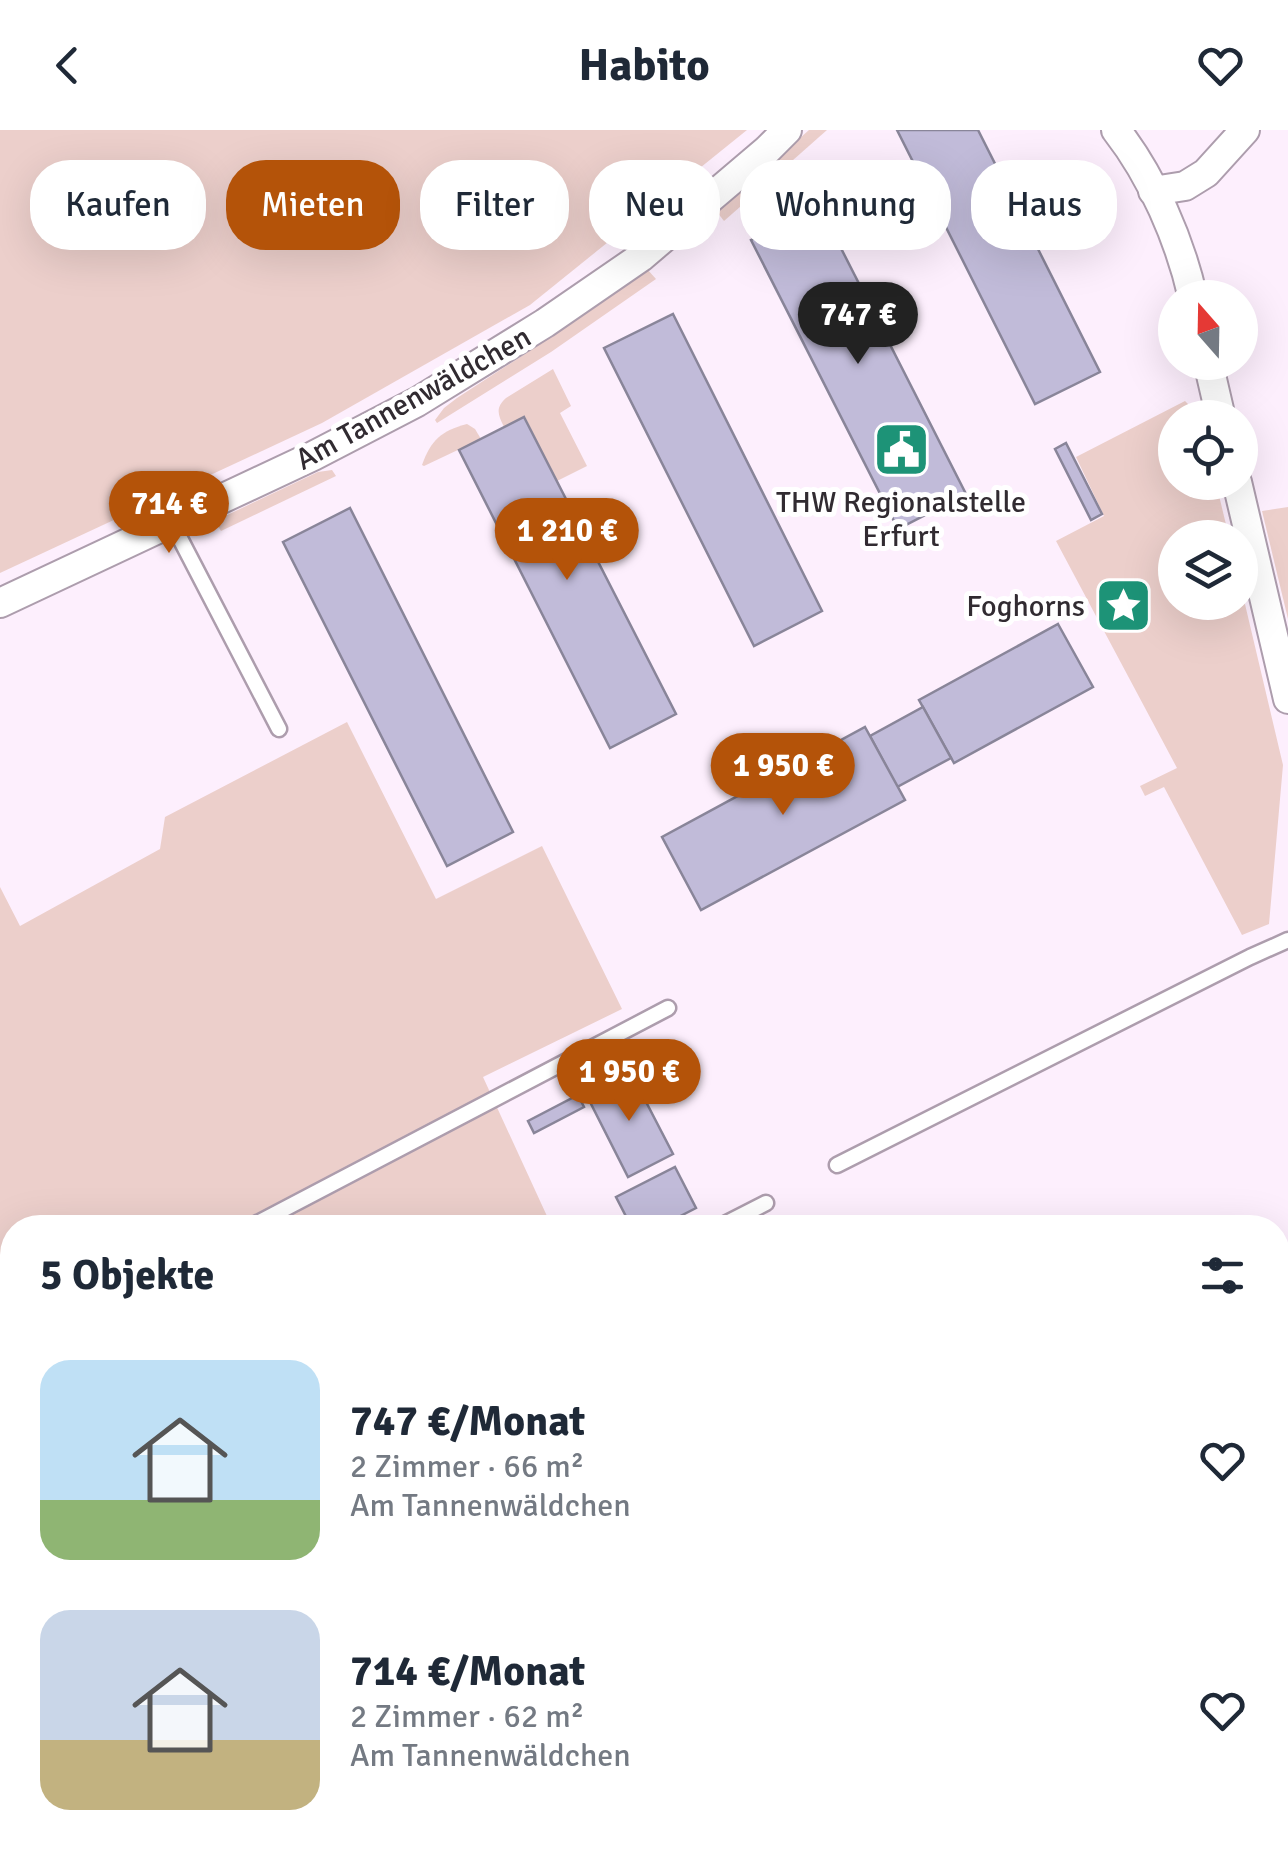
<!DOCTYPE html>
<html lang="de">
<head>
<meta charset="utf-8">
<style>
	body { margin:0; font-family:Signika,sans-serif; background:#f6f6f7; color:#1f2937; height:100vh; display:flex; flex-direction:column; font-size:38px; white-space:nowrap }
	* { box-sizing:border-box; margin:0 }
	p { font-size:32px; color:#747a83 }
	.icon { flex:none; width:55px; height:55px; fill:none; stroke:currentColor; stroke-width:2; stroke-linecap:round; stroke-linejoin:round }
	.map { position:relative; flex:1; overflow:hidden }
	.side { position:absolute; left:0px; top:1085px; width:1290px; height:642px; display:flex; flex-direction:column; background:#fff; border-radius:40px 40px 0 0; box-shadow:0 10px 40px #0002 }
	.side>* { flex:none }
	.banner { position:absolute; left:30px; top:30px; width:1230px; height:90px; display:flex; gap:20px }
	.needle { width:65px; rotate:340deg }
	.fabs { position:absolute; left:1158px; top:150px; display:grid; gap:20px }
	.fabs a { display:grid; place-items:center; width:100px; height:100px; border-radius:50%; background:#fff; box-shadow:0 10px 40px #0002; font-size:50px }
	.price { position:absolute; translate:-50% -85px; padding:0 22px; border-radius:35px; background:#b45309; color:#fff; font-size:32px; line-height:65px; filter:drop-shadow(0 2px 5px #0008) }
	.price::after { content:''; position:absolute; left:50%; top:60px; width:30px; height:22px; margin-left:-15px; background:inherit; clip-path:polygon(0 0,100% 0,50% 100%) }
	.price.selected { background:#222; color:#fff }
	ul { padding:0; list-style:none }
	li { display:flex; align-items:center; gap:30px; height:250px; padding:0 40px }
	li span { display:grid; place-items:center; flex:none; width:280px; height:200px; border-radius:30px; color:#555 }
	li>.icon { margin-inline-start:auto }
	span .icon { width:120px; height:120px; fill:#fffc; stroke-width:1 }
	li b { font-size:42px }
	h2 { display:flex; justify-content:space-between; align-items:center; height:120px; padding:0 40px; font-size:42px }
	.pill { padding:0 35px; border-radius:40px; background:#fff; box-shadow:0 10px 40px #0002; font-size:35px; line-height:90px }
	.pill.selected { background:#b45309; color:#fff }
	header { display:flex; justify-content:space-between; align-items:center; height:130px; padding:0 40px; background:#fff; font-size:45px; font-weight:800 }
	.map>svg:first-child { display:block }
	.green { fill:#eccfcb }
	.building { fill:#c1bbd9; stroke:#898599; stroke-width:2.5 }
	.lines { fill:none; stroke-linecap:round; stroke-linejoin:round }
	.lane-casing { stroke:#ad9dad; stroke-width:19 }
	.street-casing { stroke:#ad9dad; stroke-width:32 }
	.lane { stroke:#fff; stroke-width:14 }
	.street { stroke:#fff; stroke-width:28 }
	.labels { text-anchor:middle; stroke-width:10; stroke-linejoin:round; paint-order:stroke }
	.street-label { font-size:30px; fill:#312b31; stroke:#fff }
	.poi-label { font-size:30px; fill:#312b31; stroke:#fff }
</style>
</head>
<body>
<header><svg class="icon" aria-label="back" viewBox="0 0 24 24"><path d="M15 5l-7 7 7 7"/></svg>Habito<svg class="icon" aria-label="heart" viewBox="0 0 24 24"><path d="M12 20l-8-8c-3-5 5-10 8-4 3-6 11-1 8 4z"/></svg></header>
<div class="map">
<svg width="1288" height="1727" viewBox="0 0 1288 1727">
	<rect width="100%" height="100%" fill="#fdeffd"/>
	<g class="green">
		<polygon points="0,0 747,0 530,175 322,293 0,443"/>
		<polygon points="809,0 827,0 724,91 717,82"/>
		<polygon points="647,139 656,149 551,222 437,293 435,290 444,278 457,268 551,207"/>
		<path d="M 553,239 L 571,276 L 560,283 L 587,336 L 557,351 L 525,287 L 504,297 C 498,285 495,278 506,268 Z"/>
		<polygon points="1185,271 1201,287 1175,288 1175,352 1216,353 1229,407 1175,408 1175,472 1240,472 1240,453 1283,635 1269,794 1242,805 1164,657 1145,666 1140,656 1177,638 1056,411 1104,386 1076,327"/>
		<path d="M 467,294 L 475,299 L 481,309 L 424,336 L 422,335 C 431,310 441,301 467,294 Z"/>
		<polygon points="332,340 336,346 221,401 218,396 223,387 318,342"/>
		<polygon points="1288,377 1288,489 1262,381"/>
		<polygon points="347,592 436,769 542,716 622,879 483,947 552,1097 12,1098 12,1441 0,1448 0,757 20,796 160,719 165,687"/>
	</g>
	<g class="building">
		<polygon points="897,0 978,0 1100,242 1035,274"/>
		<polygon points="819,75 966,364 898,399 751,110"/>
		<polygon points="673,184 822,481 754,516 604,218"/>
		<polygon points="524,287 676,584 610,618 459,320"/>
		<polygon points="1066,313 1102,384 1091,390 1055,319"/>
		<polygon points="350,378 513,702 447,736 283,412"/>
		<polygon points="1058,494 1093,557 954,633 919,570"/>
		<polygon points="923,577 951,628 897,657 870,606"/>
		<polygon points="865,597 905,670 701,780 662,707"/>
		<polygon points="630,941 673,1024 628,1047 586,964"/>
		<polygon points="578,965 584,977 534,1003 528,991"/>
		<polygon points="675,1037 696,1078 657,1098 632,1098 616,1067"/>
		<polygon points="707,1715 856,1715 833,1727 683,1727"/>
	</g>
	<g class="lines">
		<defs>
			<g id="lane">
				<polyline points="172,393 279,599"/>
				<polyline points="837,1035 1250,827 1288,810"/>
				<polyline points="248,1098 668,878"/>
				<polyline points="717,1098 766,1073"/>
				<polyline points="0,1227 12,1221"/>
				<polyline points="0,1463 12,1456"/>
				<polyline points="1278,1541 1288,1535"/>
				<polyline points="509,1727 533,1715"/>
				<polyline points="918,1727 941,1715"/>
			</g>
			<g id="street">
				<path d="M 1116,0 C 1152,46 1180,110 1193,168"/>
				<polyline points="1153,61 1185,56 1206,43 1245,0"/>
				<polyline points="1208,232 1221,288"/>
				<polyline points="1237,352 1288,569"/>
				<polyline points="0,473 313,326 417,272 545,193 641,127 767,20 787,0"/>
			</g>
		</defs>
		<use href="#lane" class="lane-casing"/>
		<use href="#street" class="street-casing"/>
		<use href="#lane" class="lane"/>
		<use href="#street" class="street"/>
	</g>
	<defs>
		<symbol id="civic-square" viewBox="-11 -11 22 22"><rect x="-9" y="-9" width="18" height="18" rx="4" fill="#1d9377" stroke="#fff"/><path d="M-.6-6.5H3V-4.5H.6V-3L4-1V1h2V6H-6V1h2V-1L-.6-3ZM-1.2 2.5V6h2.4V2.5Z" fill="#fff"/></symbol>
		<symbol id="sight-square" viewBox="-11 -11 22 22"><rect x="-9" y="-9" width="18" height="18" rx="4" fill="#1d9377" stroke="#fff"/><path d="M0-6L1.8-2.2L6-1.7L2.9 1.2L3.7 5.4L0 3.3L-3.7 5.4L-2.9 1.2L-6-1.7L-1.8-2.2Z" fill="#fff"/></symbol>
	</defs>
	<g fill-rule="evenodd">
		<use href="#civic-square" x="870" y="288" width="63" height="63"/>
		<use href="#sight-square" x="1092" y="444" width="63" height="63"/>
	</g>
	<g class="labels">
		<g class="street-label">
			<text transform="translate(413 268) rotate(-29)" y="10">Am Tannenwäldchen</text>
		</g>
		<g class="poi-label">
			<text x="901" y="382">THW Regionalstelle<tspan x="901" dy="34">Erfurt</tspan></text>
			<text x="1085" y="486" text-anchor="end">Foghorns</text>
		</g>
	</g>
</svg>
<div class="fabs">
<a><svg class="needle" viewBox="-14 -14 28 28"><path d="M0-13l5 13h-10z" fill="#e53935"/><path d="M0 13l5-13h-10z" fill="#747a83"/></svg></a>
<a><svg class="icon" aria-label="locate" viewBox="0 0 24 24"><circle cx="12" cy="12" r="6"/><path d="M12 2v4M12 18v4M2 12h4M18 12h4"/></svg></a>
<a><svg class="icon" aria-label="layers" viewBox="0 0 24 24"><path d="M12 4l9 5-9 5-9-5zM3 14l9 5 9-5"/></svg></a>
</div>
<b class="price selected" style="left:858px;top:237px">747 €</b>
<b class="price" style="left:169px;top:426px">714 €</b>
<b class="price" style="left:567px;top:453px">1 210 €</b>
<b class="price" style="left:783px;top:688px">1 950 €</b>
<b class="price" style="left:629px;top:994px">1 950 €</b>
<div class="banner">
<a class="pill">Kaufen</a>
<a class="pill selected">Mieten</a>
<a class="pill">Filter</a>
<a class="pill">Neu</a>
<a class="pill">Wohnung</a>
<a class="pill">Haus</a>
</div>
<section class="side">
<h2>5 Objekte<svg class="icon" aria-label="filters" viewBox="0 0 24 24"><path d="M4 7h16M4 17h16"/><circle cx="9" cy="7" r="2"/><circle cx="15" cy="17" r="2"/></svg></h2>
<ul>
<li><span style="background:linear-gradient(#bfe0f5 70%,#8fb573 0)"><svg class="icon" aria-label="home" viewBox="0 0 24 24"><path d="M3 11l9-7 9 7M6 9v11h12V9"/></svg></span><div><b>747 €/Monat</b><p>2 Zimmer · 66 m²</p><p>Am Tannenwäldchen</p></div><svg class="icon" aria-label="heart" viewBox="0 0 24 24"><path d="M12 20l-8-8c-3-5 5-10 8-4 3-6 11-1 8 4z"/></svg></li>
<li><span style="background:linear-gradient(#c9d6e8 65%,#c2b280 0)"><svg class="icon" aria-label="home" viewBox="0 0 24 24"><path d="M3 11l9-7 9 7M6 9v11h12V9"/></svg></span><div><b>714 €/Monat</b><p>2 Zimmer · 62 m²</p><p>Am Tannenwäldchen</p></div><svg class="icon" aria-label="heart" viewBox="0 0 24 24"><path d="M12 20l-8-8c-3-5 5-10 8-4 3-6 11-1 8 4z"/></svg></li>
</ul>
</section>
</div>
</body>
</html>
